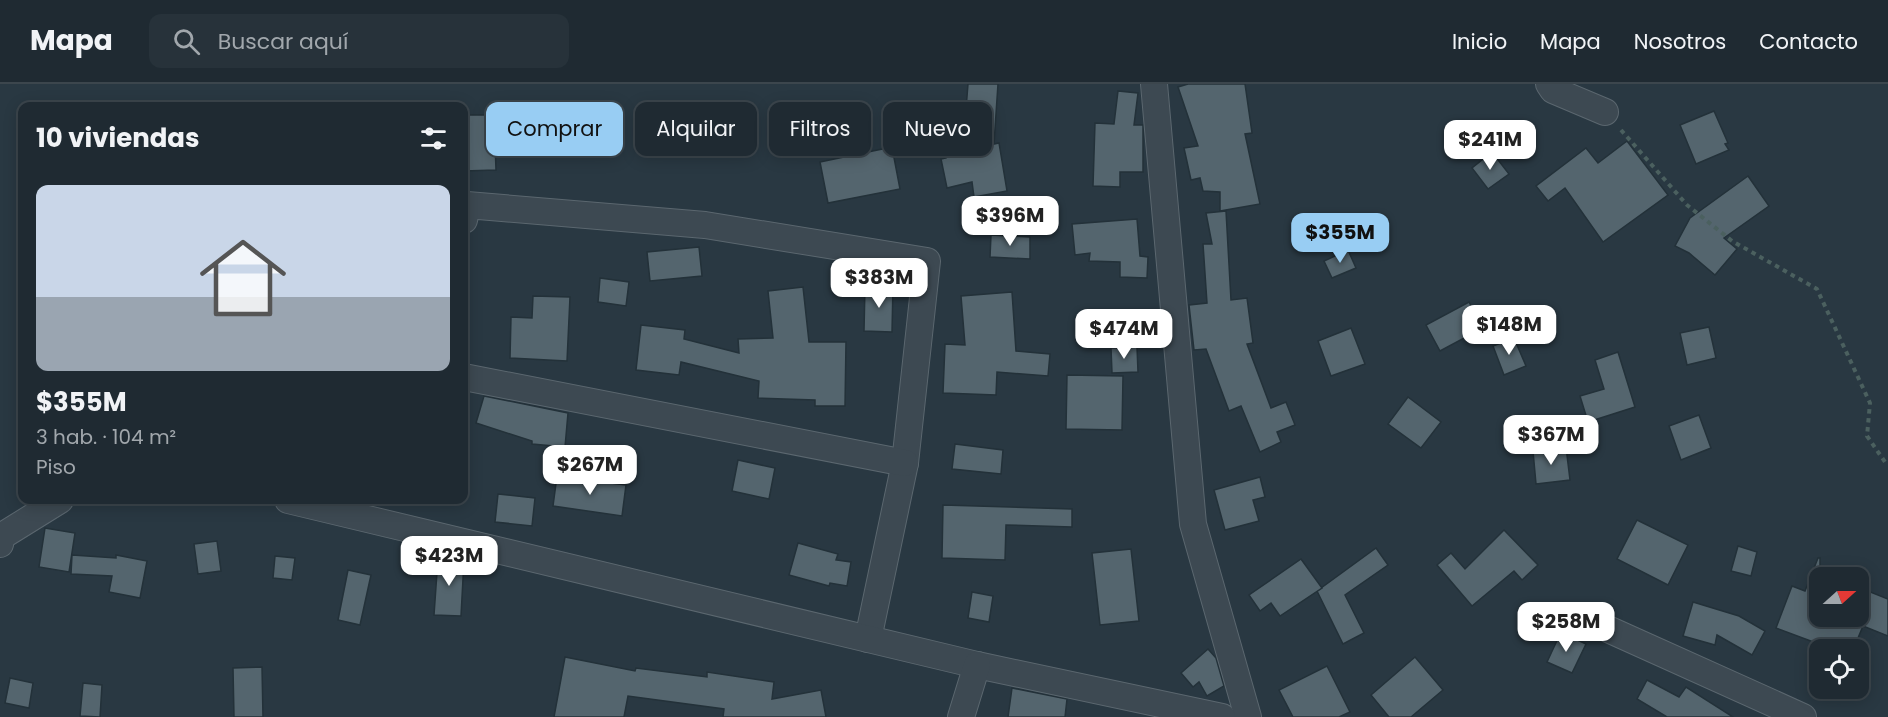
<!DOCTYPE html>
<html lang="es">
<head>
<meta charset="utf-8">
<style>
	body { margin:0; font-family:Poppins,sans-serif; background:#27323a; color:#f1f3f6; height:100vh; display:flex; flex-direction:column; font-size:22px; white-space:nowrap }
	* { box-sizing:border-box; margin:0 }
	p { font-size:20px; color:#a1a7ac }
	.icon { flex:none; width:33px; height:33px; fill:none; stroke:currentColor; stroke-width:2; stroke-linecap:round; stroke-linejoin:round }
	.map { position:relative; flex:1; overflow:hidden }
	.sheet { position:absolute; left:18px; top:18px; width:450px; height:402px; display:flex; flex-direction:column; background:#1f2a32; border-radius:12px; box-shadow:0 3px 15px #0003,0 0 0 2px #3c464d }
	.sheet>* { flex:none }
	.guide { position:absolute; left:486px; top:18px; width:570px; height:54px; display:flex; gap:12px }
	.needle { width:39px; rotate:69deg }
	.controls { position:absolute; left:1809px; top:483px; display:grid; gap:12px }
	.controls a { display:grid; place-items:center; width:60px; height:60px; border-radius:12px; background:#1f2a32; box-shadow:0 3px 15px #0003,0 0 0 2px #3c464d; font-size:30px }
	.price { position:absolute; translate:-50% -51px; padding:0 14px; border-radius:12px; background:#fff; color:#222; font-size:20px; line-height:39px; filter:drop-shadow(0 2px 3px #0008) }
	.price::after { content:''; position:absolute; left:50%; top:36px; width:18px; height:14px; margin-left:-9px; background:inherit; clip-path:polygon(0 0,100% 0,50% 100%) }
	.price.selected { background:#98cdf3; color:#111 }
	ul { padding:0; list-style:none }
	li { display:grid; align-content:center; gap:12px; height:318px; padding:0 18px }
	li+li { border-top:2px solid #3c464d }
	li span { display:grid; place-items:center; height:186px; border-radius:12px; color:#555 }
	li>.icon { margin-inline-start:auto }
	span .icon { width:108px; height:108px; fill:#fffc; stroke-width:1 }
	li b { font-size:26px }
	h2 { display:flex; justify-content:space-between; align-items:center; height:72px; padding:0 18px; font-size:26px }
	.chip { padding:0 21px; border-radius:12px; background:#1f2a32; box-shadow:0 3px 15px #0003,0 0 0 2px #3c464d; font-size:21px; line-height:54px }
	.chip.selected { background:#98cdf3; color:#111 }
	header { display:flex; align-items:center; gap:36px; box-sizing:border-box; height:84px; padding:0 30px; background:#1f2a32; border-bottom:2px solid #3c464d }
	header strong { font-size:28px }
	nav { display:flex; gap:33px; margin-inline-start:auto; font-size:21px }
	.search { width:420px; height:54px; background:#27323a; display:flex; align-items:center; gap:15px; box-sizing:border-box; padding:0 21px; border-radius:12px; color:#a1a7ac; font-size:22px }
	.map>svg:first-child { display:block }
	.building { fill:#54656e; stroke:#233139; stroke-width:1.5 }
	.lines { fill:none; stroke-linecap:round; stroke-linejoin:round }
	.minor-casing { stroke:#5b676f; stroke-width:28 }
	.path { stroke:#4b605f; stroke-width:4; stroke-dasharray:4.5 4.5; stroke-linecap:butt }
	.minor { stroke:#3d4952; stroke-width:26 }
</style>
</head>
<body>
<header>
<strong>Mapa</strong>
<div class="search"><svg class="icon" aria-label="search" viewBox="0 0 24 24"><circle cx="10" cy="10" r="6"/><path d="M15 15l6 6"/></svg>Buscar aquí</div>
<nav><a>Inicio</a><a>Mapa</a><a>Nosotros</a><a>Contacto</a></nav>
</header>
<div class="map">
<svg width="1888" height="633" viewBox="0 0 1888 633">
	<rect width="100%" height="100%" fill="#293842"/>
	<g class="building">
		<polygon points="968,0 998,0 994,60 999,59 1007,107 974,113 972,98 947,104 941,75 946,74 942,54 964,50"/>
		<polygon points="1188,0 1245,0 1252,49 1245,50 1260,120 1220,127 1220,108 1203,107 1200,94 1191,96 1184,64 1198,62 1178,3"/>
		<polygon points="1118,7 1138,9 1134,41 1143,41 1143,88 1120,88 1120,103 1093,102 1095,39 1114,40"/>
		<polygon points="1714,27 1728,59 1725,60 1729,66 1696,80 1680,41"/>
		<polygon points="468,31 494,31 496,86 464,87 464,66 469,66"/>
		<polygon points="1627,57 1668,111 1603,158 1565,104 1548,117 1536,102 1586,64 1598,79"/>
		<polygon points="892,63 900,105 828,119 820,78"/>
		<polygon points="1492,68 1509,90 1488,105 1472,84"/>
		<polygon points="1748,92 1769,122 1724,154 1737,165 1715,191 1689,169 1675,162 1690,134"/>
		<polygon points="1226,127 1231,216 1247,214 1253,259 1247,260 1271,324 1286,318 1295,341 1277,348 1281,358 1260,368 1241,322 1229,327 1206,265 1194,266 1189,221 1207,219 1203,160 1212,160 1206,129"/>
		<polygon points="1137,135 1140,172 1148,173 1147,194 1120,193 1120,178 1089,177 1090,169 1075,171 1072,140"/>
		<polygon points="991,151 1030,153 1030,175 990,173"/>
		<polygon points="699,163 702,192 650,197 647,168"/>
		<polygon points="1348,166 1356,184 1332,194 1324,177"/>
		<polygon points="600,194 629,198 626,222 598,218"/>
		<polygon points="865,202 893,202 892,248 864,247"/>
		<polygon points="803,203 809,258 846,258 845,322 815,322 815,316 758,314 759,297 681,278 679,291 636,286 641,241 685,246 684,255 739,269 738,255 773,254 768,207"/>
		<polygon points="1012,208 1016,267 1050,270 1048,292 997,288 996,311 943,309 945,260 965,261 961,212"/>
		<polygon points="533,212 570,213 567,277 510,274 511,233 532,234"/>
		<polygon points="1469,218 1483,244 1440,267 1426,241"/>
		<polygon points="1709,243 1716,274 1687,281 1680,249"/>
		<polygon points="1351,244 1365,280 1331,292 1318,257"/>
		<polygon points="1514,254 1526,282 1504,291 1493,262"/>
		<polygon points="1137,263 1138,288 1112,289 1111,264"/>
		<polygon points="1618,268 1635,323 1588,338 1580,312 1604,305 1595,276"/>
		<polygon points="1067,291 1123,292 1122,346 1066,345"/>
		<polygon points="484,312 568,329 565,363 532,360 532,357 476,339"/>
		<polygon points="1408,313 1441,338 1421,364 1388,340"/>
		<polygon points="1699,331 1711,364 1681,376 1669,342"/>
		<polygon points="955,360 1003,366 1001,390 952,385"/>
		<polygon points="1566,363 1570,396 1536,400 1533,367"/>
		<polygon points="738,376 775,384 769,415 732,407"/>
		<polygon points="557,392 626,401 622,432 553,422"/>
		<polygon points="1260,393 1265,413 1253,416 1259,437 1225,446 1214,406"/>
		<polygon points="498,410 535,414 532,442 495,438"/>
		<polygon points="943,421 1072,425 1072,443 1006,441 1005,476 942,474"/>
		<polygon points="1637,436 1688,461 1668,501 1617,475"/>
		<polygon points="45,444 75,449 69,488 39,483"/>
		<polygon points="1504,446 1538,481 1522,496 1514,487 1472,522 1437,481 1451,469 1465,485"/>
		<polygon points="217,457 221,487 198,490 194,460"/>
		<polygon points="798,459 838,470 836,476 851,478 847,502 830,499 829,502 789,491"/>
		<polygon points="1738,462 1757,468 1751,492 1731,487"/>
		<polygon points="1376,464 1388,481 1345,511 1364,549 1343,560 1317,507"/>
		<polygon points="1131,465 1139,537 1100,541 1092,469"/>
		<polygon points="72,471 116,474 116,471 147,477 140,514 109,508 112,492 71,490"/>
		<polygon points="275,472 295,474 292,496 273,494"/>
		<polygon points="438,474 464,476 461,532 434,531"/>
		<polygon points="1818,474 1820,474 1820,532 1858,532 1858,503 1888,515 1888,552 1863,542 1853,566 1822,566 1824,562 1776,544 1792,502 1805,507"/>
		<polygon points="1301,475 1322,504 1280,532 1271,519 1260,527 1249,511"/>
		<polygon points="348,486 371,491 360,541 338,536"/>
		<polygon points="972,508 993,512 989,538 968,534"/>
		<polygon points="1693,518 1739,532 1765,547 1752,571 1717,551 1715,561 1683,552"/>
		<polygon points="1561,548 1586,560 1572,589 1547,578"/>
		<polygon points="1208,565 1216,574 1224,602 1207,612 1199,598 1193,603 1181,589"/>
		<polygon points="565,573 635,587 636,584 707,593 707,588 774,598 772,615 821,606 826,633 723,633 724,625 628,612 624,633 554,633"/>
		<polygon points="1415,573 1443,606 1411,633 1389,633 1371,611"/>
		<polygon points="1327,582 1350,628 1339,633 1293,633 1279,606"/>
		<polygon points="262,583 263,633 234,633 233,584"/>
		<polygon points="10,594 33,599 29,624 5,619"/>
		<polygon points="1647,596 1679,613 1686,603 1733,633 1667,633 1637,615"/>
		<polygon points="83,599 102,601 100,633 80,632"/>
		<polygon points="1012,604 1067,615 1065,633 1008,633"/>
	</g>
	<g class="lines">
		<defs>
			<g id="minor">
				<polyline points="1154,0 1193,440 1248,633"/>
				<polyline points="1549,0 1553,6 1605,28"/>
				<polyline points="464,136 467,121 705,141 927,177 905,379 868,555"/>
				<polyline points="464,293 905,379"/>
				<polyline points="288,416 977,581 1222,633"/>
				<polyline points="0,460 2,452 60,416"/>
				<polyline points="1610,546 1803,633"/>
				<polyline points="961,633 977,581"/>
			</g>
		</defs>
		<use href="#minor" class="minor-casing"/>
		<polyline class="path" points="1621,46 1687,121 1732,157 1817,205 1870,319 1867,352 1885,378"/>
		<use href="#minor" class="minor"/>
	</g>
</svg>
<div class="controls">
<a><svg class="needle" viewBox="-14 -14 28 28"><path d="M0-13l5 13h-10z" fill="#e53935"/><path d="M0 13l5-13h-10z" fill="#a1a7ac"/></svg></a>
<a><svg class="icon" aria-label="locate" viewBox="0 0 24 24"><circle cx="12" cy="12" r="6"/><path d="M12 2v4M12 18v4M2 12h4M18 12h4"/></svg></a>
</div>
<b class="price" style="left:1490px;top:87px">$241M</b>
<b class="price" style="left:1010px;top:163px">$396M</b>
<b class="price selected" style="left:1340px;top:180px">$355M</b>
<b class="price" style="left:879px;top:225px">$383M</b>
<b class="price" style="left:1509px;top:272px">$148M</b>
<b class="price" style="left:1124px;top:276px">$474M</b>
<b class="price" style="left:1551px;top:382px">$367M</b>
<b class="price" style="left:590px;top:412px">$267M</b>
<b class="price" style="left:449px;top:503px">$423M</b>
<b class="price" style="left:1566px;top:569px">$258M</b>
<div class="guide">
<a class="chip selected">Comprar</a>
<a class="chip">Alquilar</a>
<a class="chip">Filtros</a>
<a class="chip">Nuevo</a>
</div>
<section class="sheet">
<h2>10 viviendas<svg class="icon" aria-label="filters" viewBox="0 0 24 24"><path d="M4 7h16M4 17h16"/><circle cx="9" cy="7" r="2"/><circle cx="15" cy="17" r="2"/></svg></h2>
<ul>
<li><span style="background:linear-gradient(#c9d6e8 60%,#9aa5b1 0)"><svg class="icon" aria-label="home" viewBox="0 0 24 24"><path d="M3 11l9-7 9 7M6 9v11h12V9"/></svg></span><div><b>$355M</b><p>3 hab. · 104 m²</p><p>Piso</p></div></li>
</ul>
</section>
</div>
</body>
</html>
